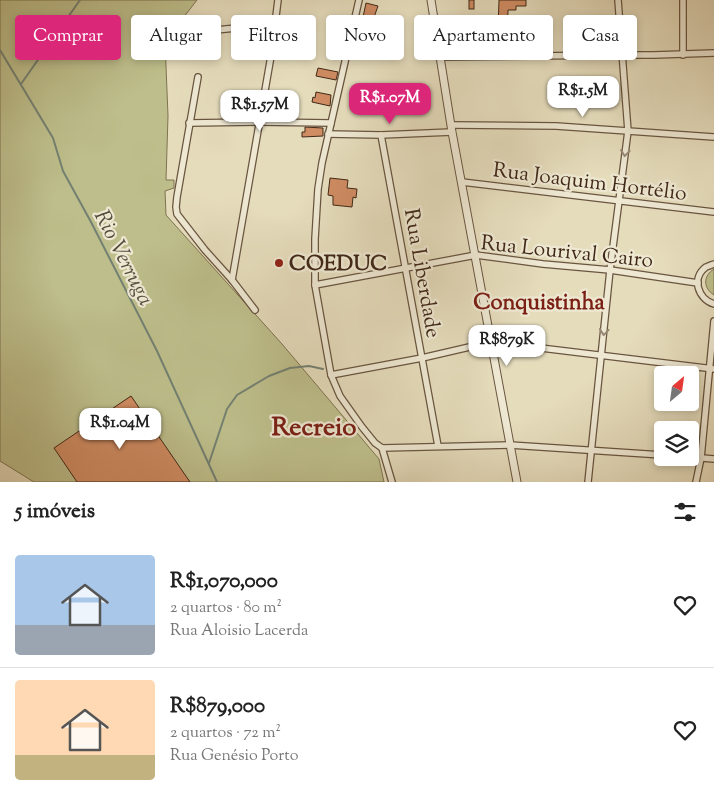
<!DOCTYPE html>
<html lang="pt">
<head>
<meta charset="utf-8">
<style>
	body { margin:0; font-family:"Sorts Mill Goudy",serif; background:#f2f2f2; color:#222; height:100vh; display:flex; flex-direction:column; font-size:19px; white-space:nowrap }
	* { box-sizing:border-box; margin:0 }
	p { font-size:16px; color:#767676 }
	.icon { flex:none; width:28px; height:28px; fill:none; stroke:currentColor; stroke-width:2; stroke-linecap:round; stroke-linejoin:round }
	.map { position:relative; height:482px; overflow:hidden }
	.drawer { display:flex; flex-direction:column; background:#fff; flex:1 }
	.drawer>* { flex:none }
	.banner { position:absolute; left:15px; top:15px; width:685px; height:45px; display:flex; gap:10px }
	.needle { width:32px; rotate:29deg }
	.controls { position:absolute; left:654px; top:366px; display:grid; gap:10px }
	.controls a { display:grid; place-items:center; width:45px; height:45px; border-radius:5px; background:#fff; box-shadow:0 2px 8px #0003; font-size:25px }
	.price { position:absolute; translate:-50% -42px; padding:0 11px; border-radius:10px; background:#fff; color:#222; font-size:16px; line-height:32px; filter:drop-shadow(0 1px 2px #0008) }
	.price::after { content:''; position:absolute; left:50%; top:30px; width:15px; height:11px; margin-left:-8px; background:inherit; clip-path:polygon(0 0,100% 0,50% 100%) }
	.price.active { background:#db2777; color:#fff }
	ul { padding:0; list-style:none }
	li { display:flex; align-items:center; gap:15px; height:125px; padding:0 15px }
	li+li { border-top:1px solid #e0e0e0 }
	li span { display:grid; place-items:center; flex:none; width:140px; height:100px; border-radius:5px; color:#555 }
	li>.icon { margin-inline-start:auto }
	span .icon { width:60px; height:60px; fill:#fffc; stroke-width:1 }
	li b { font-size:21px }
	h2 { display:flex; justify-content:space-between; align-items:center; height:60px; padding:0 15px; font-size:21px }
	.chip { padding:0 18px; border-radius:5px; background:#fff; box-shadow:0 2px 8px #0003; font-size:18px; line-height:45px }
	.chip.active { background:#db2777; color:#fff }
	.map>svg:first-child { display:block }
	.green { fill:#bdbe8b; stroke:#7e7351 }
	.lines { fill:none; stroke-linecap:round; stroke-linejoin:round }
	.stream { stroke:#748172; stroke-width:2 }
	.building { fill:#d08c63; stroke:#402817 }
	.minor-casing { stroke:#695540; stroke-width:8 }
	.tertiary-casing { stroke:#695540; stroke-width:9 }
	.minor { stroke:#eee8d3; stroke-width:5.5 }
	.tertiary { stroke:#eee8d3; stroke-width:7 }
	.oneway { stroke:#978875 }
	.poi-dot { fill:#8f2418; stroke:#eee8d3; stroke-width:2 }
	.labels { text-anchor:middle; stroke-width:4.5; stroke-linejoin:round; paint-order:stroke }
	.street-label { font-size:21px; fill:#402817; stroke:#eee8d3 }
	.poi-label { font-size:21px; font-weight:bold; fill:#402817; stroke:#eee8d3; text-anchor:start }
	.water-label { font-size:22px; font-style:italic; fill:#564d3d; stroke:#eee8d3 }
	.neighbourhood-label { font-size:22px; font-weight:bold; fill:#7a1f14; stroke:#eee8d3 }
	.district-label { font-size:26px; font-weight:bold; fill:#7a1f14; stroke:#eee8d3 }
</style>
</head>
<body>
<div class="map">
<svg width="714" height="482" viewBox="0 0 714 482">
	<rect width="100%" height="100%" fill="#e5dcbc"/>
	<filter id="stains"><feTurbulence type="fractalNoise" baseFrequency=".004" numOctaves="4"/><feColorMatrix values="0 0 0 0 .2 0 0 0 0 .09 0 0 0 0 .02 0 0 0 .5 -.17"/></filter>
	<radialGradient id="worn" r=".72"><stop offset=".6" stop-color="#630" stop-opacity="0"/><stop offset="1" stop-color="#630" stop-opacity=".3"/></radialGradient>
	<g class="green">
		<polygon points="0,0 197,0 165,41 168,116 166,180 174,180 174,188 165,191 166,215 282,344 379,459 384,482 34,482 0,461"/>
		<path d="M 714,269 L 714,295 C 703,288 703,276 714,269 Z"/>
	</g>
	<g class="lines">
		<g class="stream">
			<polyline points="0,50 53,138 63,171 91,222 157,351 217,482"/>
			<polyline points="21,84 80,0"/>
			<polyline points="209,463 227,409 237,395 269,376 290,368 309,366 323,369"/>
		</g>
	</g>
	<g class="building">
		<rect x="469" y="0" width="5" height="9"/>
		<polygon points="499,0 526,0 526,6 516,6 516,10 508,10 507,48 488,46 489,28 498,29"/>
		<polygon points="366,3 378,6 373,20 363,17"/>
		<polygon points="578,22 589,22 590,43 569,44 568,28 578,28"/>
		<polygon points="452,26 455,44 447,45 444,28"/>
		<polygon points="537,28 546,28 546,47 538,47"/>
		<polygon points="616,30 616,39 600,39 599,31"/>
		<polygon points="362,33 381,37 380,43 372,41 370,50 357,46 359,39 361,39"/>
		<polygon points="318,68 338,72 336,80 316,76"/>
		<polygon points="316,92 331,95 330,106 312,102 313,97 315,98"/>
		<polygon points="305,127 323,128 323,136 302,137 302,132 305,132"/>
		<polygon points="330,178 348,180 347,188 357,189 356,198 353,197 352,207 333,205 333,196 328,195"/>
		<polygon points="131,396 190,482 77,482 54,448"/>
	</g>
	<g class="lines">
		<defs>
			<g id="minor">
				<polyline points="359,0 322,163 318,189 315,239 315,285 331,375 340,396 362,427 375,443 382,448 392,482"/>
				<polyline points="683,0 683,55"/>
				<polyline points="176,34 275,24"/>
				<polyline points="440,57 623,55 654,55 714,53"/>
				<polyline points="198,77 177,197 176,207 177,214 205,250 232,280 255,310"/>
				<polyline points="189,123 260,122 331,123"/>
				<polyline points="452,125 556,126 714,137"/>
				<polyline points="328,134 381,135 452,132"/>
				<polyline points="381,135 438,446"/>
				<polyline points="462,182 714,212"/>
				<path d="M 714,264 C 713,264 707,267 706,267 C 691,278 698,299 714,304"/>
				<polyline points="232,280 271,56 278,0"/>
				<polyline points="315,285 476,255 543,264 610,270 698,283"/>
				<polyline points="331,375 422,358 491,342 714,369"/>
				<polyline points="382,448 510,445 662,455"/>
				<polyline points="690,457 714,459"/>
				<polyline points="588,482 610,270 628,131 618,0"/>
				<polyline points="696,482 701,458 714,321"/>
			</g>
			<polyline id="tertiary" points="431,0 452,132 517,482"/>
		</defs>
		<use href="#minor" class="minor-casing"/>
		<use href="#tertiary" class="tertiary-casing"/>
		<use href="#minor" class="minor"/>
		<use href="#tertiary" class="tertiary"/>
	</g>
	<defs><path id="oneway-chevron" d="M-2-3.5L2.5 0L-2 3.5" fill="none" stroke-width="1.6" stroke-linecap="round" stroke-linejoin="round" transform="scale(1.25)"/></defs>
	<g class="oneway">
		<use href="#oneway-chevron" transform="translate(625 153) rotate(97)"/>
		<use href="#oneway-chevron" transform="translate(604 332) rotate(95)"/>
	</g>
	<circle class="poi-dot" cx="279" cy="263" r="5"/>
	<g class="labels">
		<g class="street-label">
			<text transform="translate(590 181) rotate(7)" y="7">Rua Joaquim Hortélio</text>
			<text transform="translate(567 251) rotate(6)" y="7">Rua Lourival Cairo</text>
			<text transform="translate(423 273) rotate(80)" y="7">Rua Liberdade</text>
		</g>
		<g class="poi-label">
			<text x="289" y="270">COEDUC</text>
		</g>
		<g class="water-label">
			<text transform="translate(125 257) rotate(63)" y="8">Rio Verruga</text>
		</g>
		<g class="neighbourhood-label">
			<text x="539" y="309">Conquistinha</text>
		</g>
		<g class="district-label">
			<text x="314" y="435">Recreio</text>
		</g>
	</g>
	<rect width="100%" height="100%" filter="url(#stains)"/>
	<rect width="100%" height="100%" fill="url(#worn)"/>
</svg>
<div class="controls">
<a><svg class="needle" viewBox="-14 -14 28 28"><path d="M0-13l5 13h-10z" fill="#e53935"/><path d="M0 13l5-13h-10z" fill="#767676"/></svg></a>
<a><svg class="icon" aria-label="layers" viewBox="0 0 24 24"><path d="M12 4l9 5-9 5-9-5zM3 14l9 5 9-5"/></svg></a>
</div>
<b class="price" style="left:583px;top:118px">R$1.5M</b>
<b class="price active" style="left:390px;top:125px">R$1.07M</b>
<b class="price" style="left:260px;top:132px">R$1.57M</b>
<b class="price" style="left:507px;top:367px">R$879K</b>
<b class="price" style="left:120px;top:450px">R$1.04M</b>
<div class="banner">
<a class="chip active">Comprar</a>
<a class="chip">Alugar</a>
<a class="chip">Filtros</a>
<a class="chip">Novo</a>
<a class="chip">Apartamento</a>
<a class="chip">Casa</a>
</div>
</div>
<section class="drawer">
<h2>5 imóveis<svg class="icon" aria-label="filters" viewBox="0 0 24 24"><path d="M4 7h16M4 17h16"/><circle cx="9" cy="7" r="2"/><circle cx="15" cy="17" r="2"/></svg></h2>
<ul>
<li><span style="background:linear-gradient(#a9c7e8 70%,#9aa5b1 0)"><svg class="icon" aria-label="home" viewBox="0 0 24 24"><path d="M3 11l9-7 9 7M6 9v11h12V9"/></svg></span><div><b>R$1,070,000</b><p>2 quartos · 80 m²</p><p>Rua Aloisio Lacerda</p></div><svg class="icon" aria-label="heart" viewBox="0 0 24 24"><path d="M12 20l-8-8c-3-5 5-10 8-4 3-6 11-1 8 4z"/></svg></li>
<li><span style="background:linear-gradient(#ffd9b3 75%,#c2b280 0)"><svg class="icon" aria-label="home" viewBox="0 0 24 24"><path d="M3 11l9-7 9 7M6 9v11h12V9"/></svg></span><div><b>R$879,000</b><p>2 quartos · 72 m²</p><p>Rua Genésio Porto</p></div><svg class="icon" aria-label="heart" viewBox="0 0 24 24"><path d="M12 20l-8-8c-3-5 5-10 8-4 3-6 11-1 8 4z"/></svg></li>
</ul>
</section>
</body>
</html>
